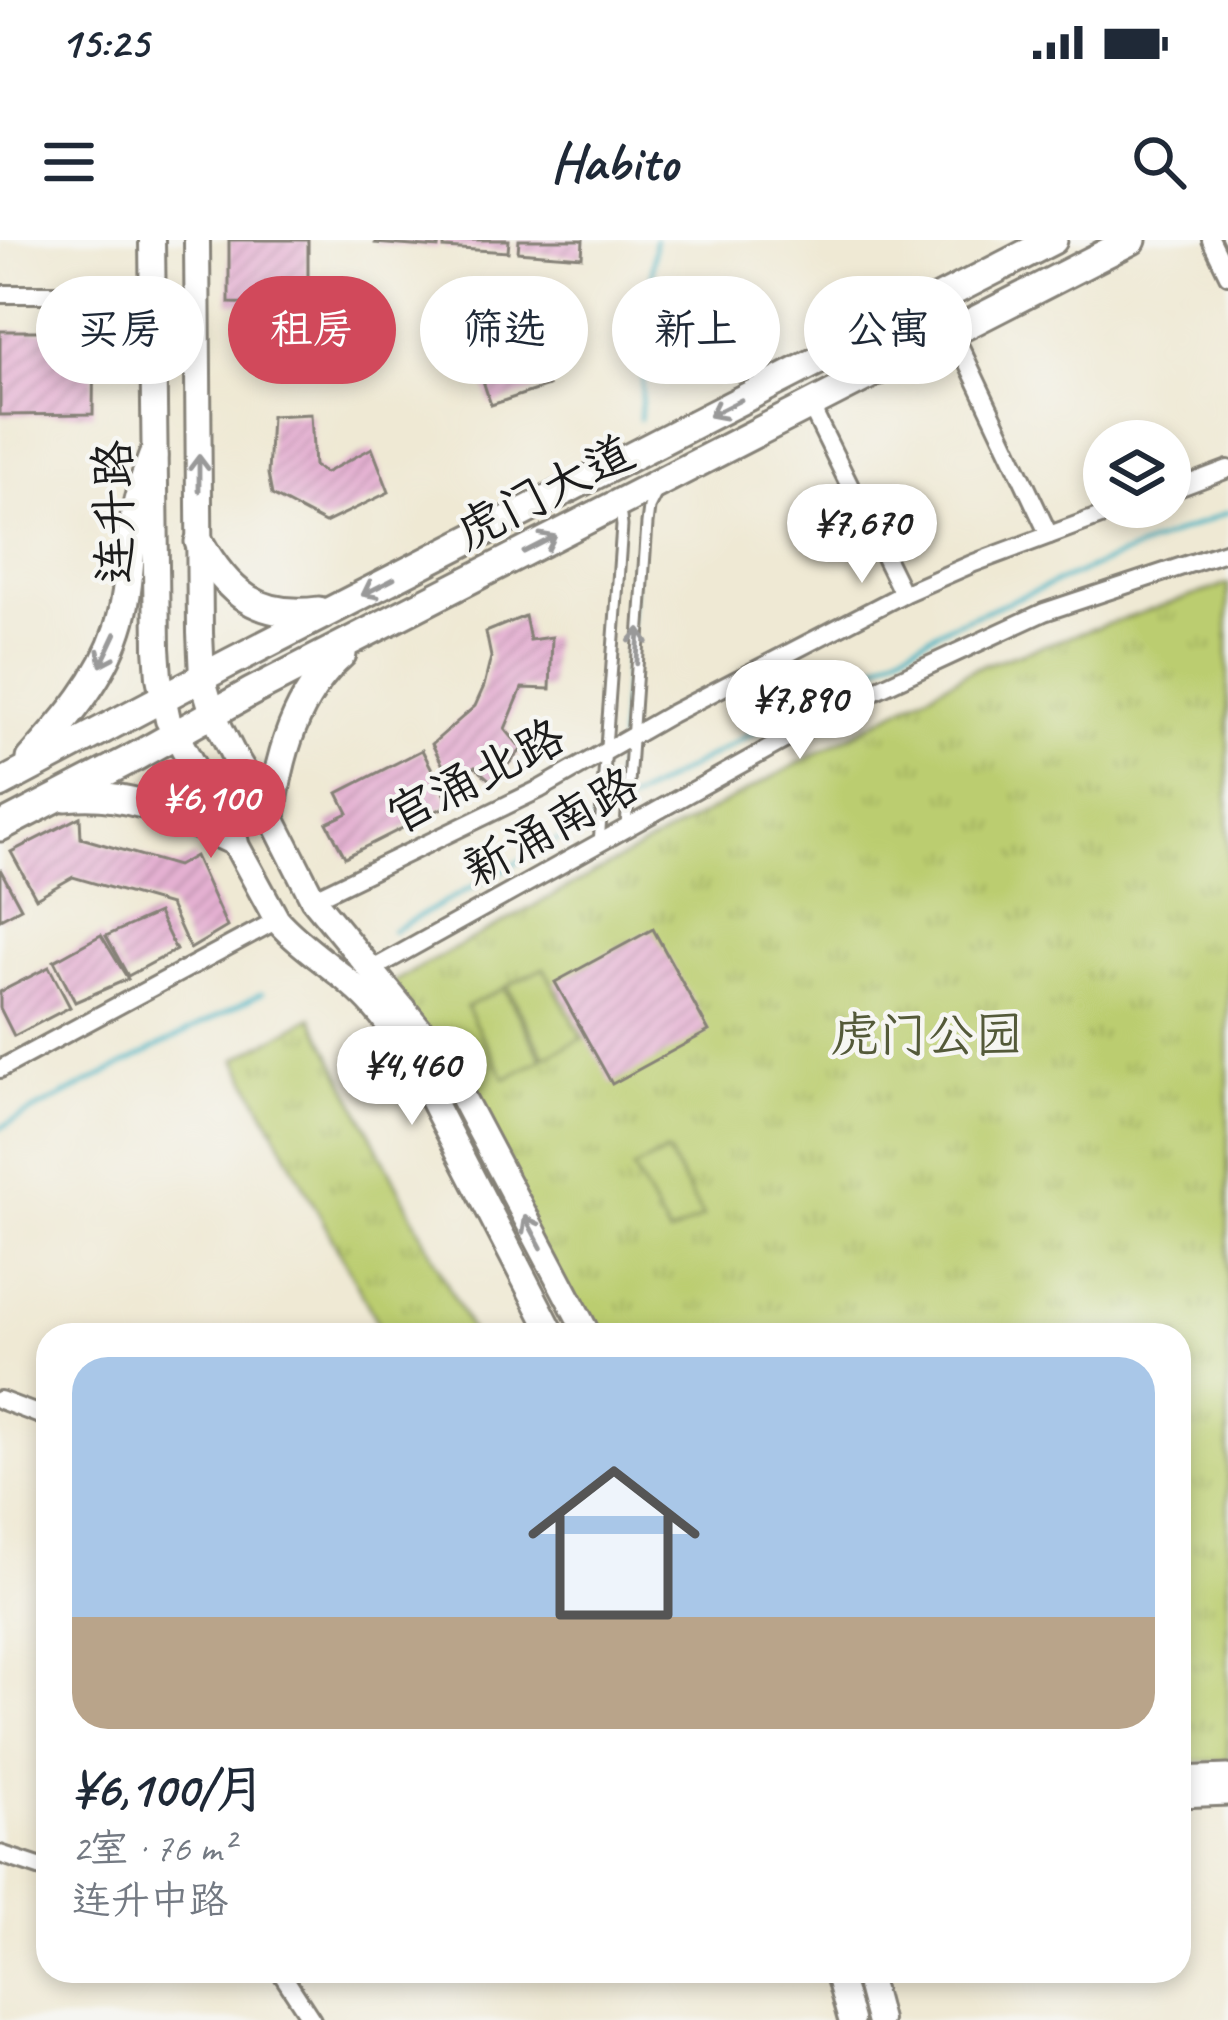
<!DOCTYPE html>
<html lang="zh">
<head>
<meta charset="utf-8">
<style>
	body { margin:0; font-family:Caveat,"LXGW WenKai TC",sans-serif; background:#f2f2f3; color:#1f2937; height:100vh; display:flex; flex-direction:column; font-size:45px; white-space:nowrap }
	* { box-sizing:border-box; margin:0 }
	p { font-size:39px; color:#747a83 }
	.icon { flex:none; width:66px; height:66px; fill:none; stroke:currentColor; stroke-width:2; stroke-linecap:round; stroke-linejoin:round }
	.map { position:relative; flex:1; overflow:hidden }
	.sheet { position:absolute; left:36px; top:1083px; width:1155px; height:660px; display:flex; flex-direction:column; background:#fff; border-radius:36px; box-shadow:0 6px 18px #0003 }
	.sheet>* { flex:none }
	.guide { position:absolute; left:36px; top:36px; width:1158px; height:108px; display:flex; gap:24px }
	.controls { position:absolute; left:1083px; top:180px; display:grid; gap:24px }
	.controls a { display:grid; place-items:center; width:108px; height:108px; border-radius:50%; background:#fff; box-shadow:0 6px 18px #0003; font-size:60px }
	.price { position:absolute; translate:-50% -102px; padding:0 27px; border-radius:42px; background:#fff; color:#222; font-size:39px; line-height:78px; filter:drop-shadow(0 3px 6px #0008) }
	.price::after { content:''; position:absolute; left:50%; top:72px; width:36px; height:27px; margin-left:-18px; background:inherit; clip-path:polygon(0 0,100% 0,50% 100%) }
	.price.active { background:#d1495b; color:#fff }
	ul { padding:0; list-style:none }
	li { display:grid; align-content:center; gap:24px; height:636px; padding:0 36px }
	li+li { border-top:3px solid #e0e1e3 }
	li span { display:grid; place-items:center; height:372px; border-radius:36px; color:#555 }
	li>.icon { margin-inline-start:auto }
	span .icon { width:216px; height:216px; fill:#fffc; stroke-width:1 }
	li b { font-size:51px }
	.tag { padding:0 42px; border-radius:54px; background:#fff; box-shadow:0 6px 18px #0003; font-size:42px; line-height:108px }
	.tag.active { background:#d1495b; color:#fff }
	.status { display:flex; justify-content:space-between; align-items:center; height:84px; padding:0 60px; background:#fff; direction:ltr }
	.status svg { height:33px; fill:currentColor }
	header { display:flex; justify-content:space-between; align-items:center; height:156px; padding:0 36px; background:#fff; font-size:54px; font-weight:800 }
	.map>svg:first-child { display:block }
	.grass { fill:url(#grass-tufts); stroke:#6c7446; stroke-width:3 }
	.pitch { fill:#bbcd70; stroke:#6c7446; stroke-width:3 }
	.lines { fill:none; stroke-linecap:round; stroke-linejoin:round }
	.stream { stroke:#47b4c3; stroke-width:4.5 }
	.building { fill:url(#building-hatch) }
	.service-casing { stroke:#868278; stroke-width:15 }
	.minor-casing { stroke:#868278; stroke-width:22 }
	.tertiary-casing { stroke:#868278; stroke-width:27 }
	.secondary-casing { stroke:#868278; stroke-width:30 }
	.primary-casing { stroke:#868278; stroke-width:33 }
	.service { stroke:#fff; stroke-width:9 }
	.minor { stroke:#fff; stroke-width:16 }
	.tertiary { stroke:#fff; stroke-width:21 }
	.secondary { stroke:#fff; stroke-width:24 }
	.primary { stroke:#fff; stroke-width:27 }
	.oneway { stroke:#999 }
	.labels { text-anchor:middle; stroke-width:9; stroke-linejoin:round; paint-order:stroke }
	.street-label { font-size:48px; fill:#1c1c1c; stroke:#f6f6f2 }
	.park-label { font-size:48px; fill:#545a39; stroke:#f6f6f2 }
</style>
</head>
<body>
<div class="status"><b>15:25</b><svg viewBox="0 0 49 12"><path d="M0 12V9h3v3zM5 12V6h3v6zM10 12V3h3v9zM15 12V0h3v12zM26 1h20v11H26zM47 4h2v5h-2z"/></svg></div>
<header><svg class="icon" aria-label="menu" viewBox="0 0 24 24"><path d="M4 6h16M4 12h16M4 18h16"/></svg>Habito<svg class="icon" aria-label="search" viewBox="0 0 24 24"><circle cx="10" cy="10" r="6"/><path d="M15 15l6 6"/></svg></header>
<div class="map">
<svg width="1228" height="1780" viewBox="0 0 1228 1780">
	<defs>
		<pattern id="grass-tufts" width="24" height="20" patternUnits="userSpaceOnUse" patternTransform="scale(3)"><rect width="24" height="20" fill="#bbcd70"/><path d="M3 7l-1-3M5 7V3M7 7l1-3M15 17l-1-3M17 17v-4M19 17l1-3" fill="none" stroke="#a0af60"/></pattern>
		<pattern id="building-hatch" width="6" height="6" patternUnits="userSpaceOnUse" patternTransform="scale(3)"><rect width="6" height="6" fill="#e4b0d1"/><path d="M-1 1l2-2M0 6l6-6M5 7l2-2" fill="none" stroke="#c397b3"/></pattern>
	</defs>
	<rect width="100%" height="100%" fill="#f6f6f2"/>
	<filter id="ink" filterUnits="userSpaceOnUse"><feTurbulence type="fractalNoise" baseFrequency=".00833" numOctaves="2"/><feDisplacementMap in="SourceGraphic" scale="24" xChannelSelector="R" yChannelSelector="G"/><feConvolveMatrix kernelMatrix="1 2 1 2 8 2 1 2 1" color-interpolation-filters="sRGB"/></filter>
	<filter id="wash" filterUnits="userSpaceOnUse"><feTurbulence type="fractalNoise" baseFrequency=".004" numOctaves="4" result="noise"/><feDisplacementMap in="SourceGraphic" scale="48" xChannelSelector="R" yChannelSelector="G"/><feGaussianBlur stdDeviation="2.7" result="paint"/><feColorMatrix in="noise" values="0 0 0 0 0 0 0 0 0 0 0 0 0 0 0 0 0 1.4 0 .05"/><feComposite in="paint" operator="in"/></filter>
	<g filter="url(#wash)">
		<rect width="100%" height="100%" fill="#efe9d4"/>
		<g class="grass">
			<polygon points="1228,344 1228,1520 1179,1523 1179,1095 580,1095 393,742 975,428"/>
			<polygon points="312,777 472,1093 467,1095 384,1095 236,819"/>
		</g>
		<g class="pitch">
			<polygon points="544,728 582,798 545,817 507,746"/>
			<polygon points="504,748 542,819 505,839 466,767"/>
			<polygon points="667,912 703,977 669,995 633,929"/>
		</g>
		<g class="lines">
			<g class="stream">
				<polyline points="640,179 655,0"/>
				<polyline points="620,500 634,320"/>
				<polyline points="614,569 619,511"/>
				<polyline points="392,691 946,387 1228,272"/>
				<polyline points="0,888 262,753"/>
			</g>
		</g>
		<g id="blocks">
			<g class="building">
				<polygon points="229,0 308,0 308,65 229,63"/>
				<polygon points="375,0 439,0 438,8 375,3"/>
				<polygon points="444,0 509,0 508,12 444,8"/>
				<polygon points="519,0 583,0 582,17 518,12"/>
				<polygon points="0,91 94,91 93,174 0,175"/>
				<polygon points="529,98 548,146 491,165 475,117"/>
				<polygon points="311,174 314,226 325,233 372,208 389,252 325,283 272,255 268,234 271,176"/>
				<polygon points="525,376 530,400 552,397 550,449 522,448 505,489 522,509 492,542 475,527 452,543 432,504 475,466 484,446 491,417 486,392"/>
				<polygon points="422,510 450,564 345,617 327,583 348,573 338,553"/>
				<polygon points="80,577 81,598 177,626 195,616 227,687 190,709 170,665 73,637 36,658 11,612"/>
				<polygon points="0,629 21,668 0,679"/>
				<polygon points="158,673 176,710 128,736 106,696"/>
				<polygon points="653,689 709,791 612,844 555,742"/>
				<polygon points="101,695 128,739 75,762 54,721"/>
				<polygon points="49,727 70,767 14,796 0,768 0,752"/>
			</g>
		</g>
	</g>
	<g filter="url(#ink)">
		<use href="#blocks" fill-opacity="0" stroke="#868278" stroke-width="3"/>
		<g class="lines">
			<defs>
				<g id="service">
					<polyline points="626,587 647,284 649,268 657,252"/>
					<polyline points="599,604 622,286 621,277 615,272"/>
				</g>
				<g id="minor">
					<polyline points="1211,0 1228,35"/>
					<polyline points="0,54 153,54"/>
					<polyline points="953,92 1049,295"/>
					<polyline points="810,165 903,354"/>
					<polyline points="1170,251 1228,229"/>
					<polyline points="313,659 540,549 671,474 903,354 974,323 1125,267"/>
					<polyline points="371,730 867,454 1044,372 1228,311"/>
					<polyline points="0,829 277,680"/>
					<polyline points="0,1160 48,1178"/>
					<polyline points="0,1614 48,1630"/>
					<polyline points="280,1731 312,1780"/>
				</g>
				<g id="tertiary">
					<polyline points="1179,1538 1228,1536"/>
					<polyline points="1179,1556 1228,1554"/>
				</g>
				<g id="secondary">
					<path d="M 152,0 L 157,408 L 159,437 L 168,480 L 277,680 C 305,712 345,733 373,765 C 405,801 426,849 448,891 C 483,959 518,1027 553,1095"/>
					<polyline points="197,0 200,393 202,437 213,474 232,512 271,576 313,659 427,798 448,830 588,1095"/>
					<polyline points="837,1731 851,1780"/>
					<polyline points="866,1731 879,1780"/>
				</g>
				<g id="primary">
					<path d="M 199,302 C 228,353 258,379 319,371"/>
					<path d="M 31,519 C 66,480 102,439 118,389 C 129,356 129,321 133,287 C 136,262 144,240 153,216"/>
					<polyline points="0,544 231,422 1053,0"/>
					<path d="M 66,557 C 126,549 181,577 234,601"/>
					<path d="M 271,576 C 279,516 295,456 342,414"/>
					<polyline points="0,587 135,517 251,452 1132,0"/>
				</g>
			</defs>
			<use href="#service" class="service-casing"/>
			<use href="#minor" class="minor-casing"/>
			<use href="#tertiary" class="tertiary-casing"/>
			<use href="#secondary" class="secondary-casing"/>
			<use href="#primary" class="primary-casing"/>
			<use href="#service" class="service"/>
			<use href="#minor" class="minor"/>
			<use href="#tertiary" class="tertiary"/>
			<use href="#secondary" class="secondary"/>
			<use href="#primary" class="primary"/>
		</g>
		<defs><path id="oneway-shaft" d="M-6 0H5M1.5-3L5.5 0L1.5 3" fill="none" stroke-width="1.6" stroke-linecap="round" stroke-linejoin="round" transform="scale(3)"/></defs>
		<g class="oneway">
			<use href="#oneway-shaft" transform="translate(725 168) rotate(153)"/>
			<use href="#oneway-shaft" transform="translate(199 233) rotate(-90)"/>
			<use href="#oneway-shaft" transform="translate(540 304) rotate(-27)"/>
			<use href="#oneway-shaft" transform="translate(378 347) rotate(153)"/>
			<use href="#oneway-shaft" transform="translate(638 406) rotate(-86)"/>
			<use href="#oneway-shaft" transform="translate(108 410) rotate(115)"/>
			<use href="#oneway-shaft" transform="translate(533 992) rotate(-118)"/>
		</g>
	</g>
	<g class="labels">
		<g class="street-label">
			<text transform="translate(544 251) rotate(-27)" y="17">虎门大道</text>
			<text transform="translate(113 272) rotate(-91)" y="17">连升路</text>
			<text transform="translate(475 535) rotate(-27)" y="17">官涌北路</text>
			<text transform="translate(550 586) rotate(-29)" y="17">新涌南路</text>
		</g>
		<g class="park-label">
			<text x="927" y="811">虎门公园</text>
		</g>
	</g>
</svg>
<div class="controls">
<a><svg class="icon" aria-label="layers" viewBox="0 0 24 24"><path d="M12 4l9 5-9 5-9-5zM3 14l9 5 9-5"/></svg></a>
</div>
<b class="price" style="left:862px;top:346px">¥7,670</b>
<b class="price" style="left:800px;top:522px">¥7,890</b>
<b class="price active" style="left:211px;top:621px">¥6,100</b>
<b class="price" style="left:412px;top:888px">¥4,460</b>
<div class="guide">
<a class="tag">买房</a>
<a class="tag active">租房</a>
<a class="tag">筛选</a>
<a class="tag">新上</a>
<a class="tag">公寓</a>
</div>
<section class="sheet">
<ul>
<li><span style="background:linear-gradient(#a9c7e8 70%,#b9a48a 0)"><svg class="icon" aria-label="home" viewBox="0 0 24 24"><path d="M3 11l9-7 9 7M6 9v11h12V9"/></svg></span><div><b>¥6,100/月</b><p>2室 · 76 m²</p><p>连升中路</p></div></li>
</ul>
</section>
</div>
</body>
</html>
